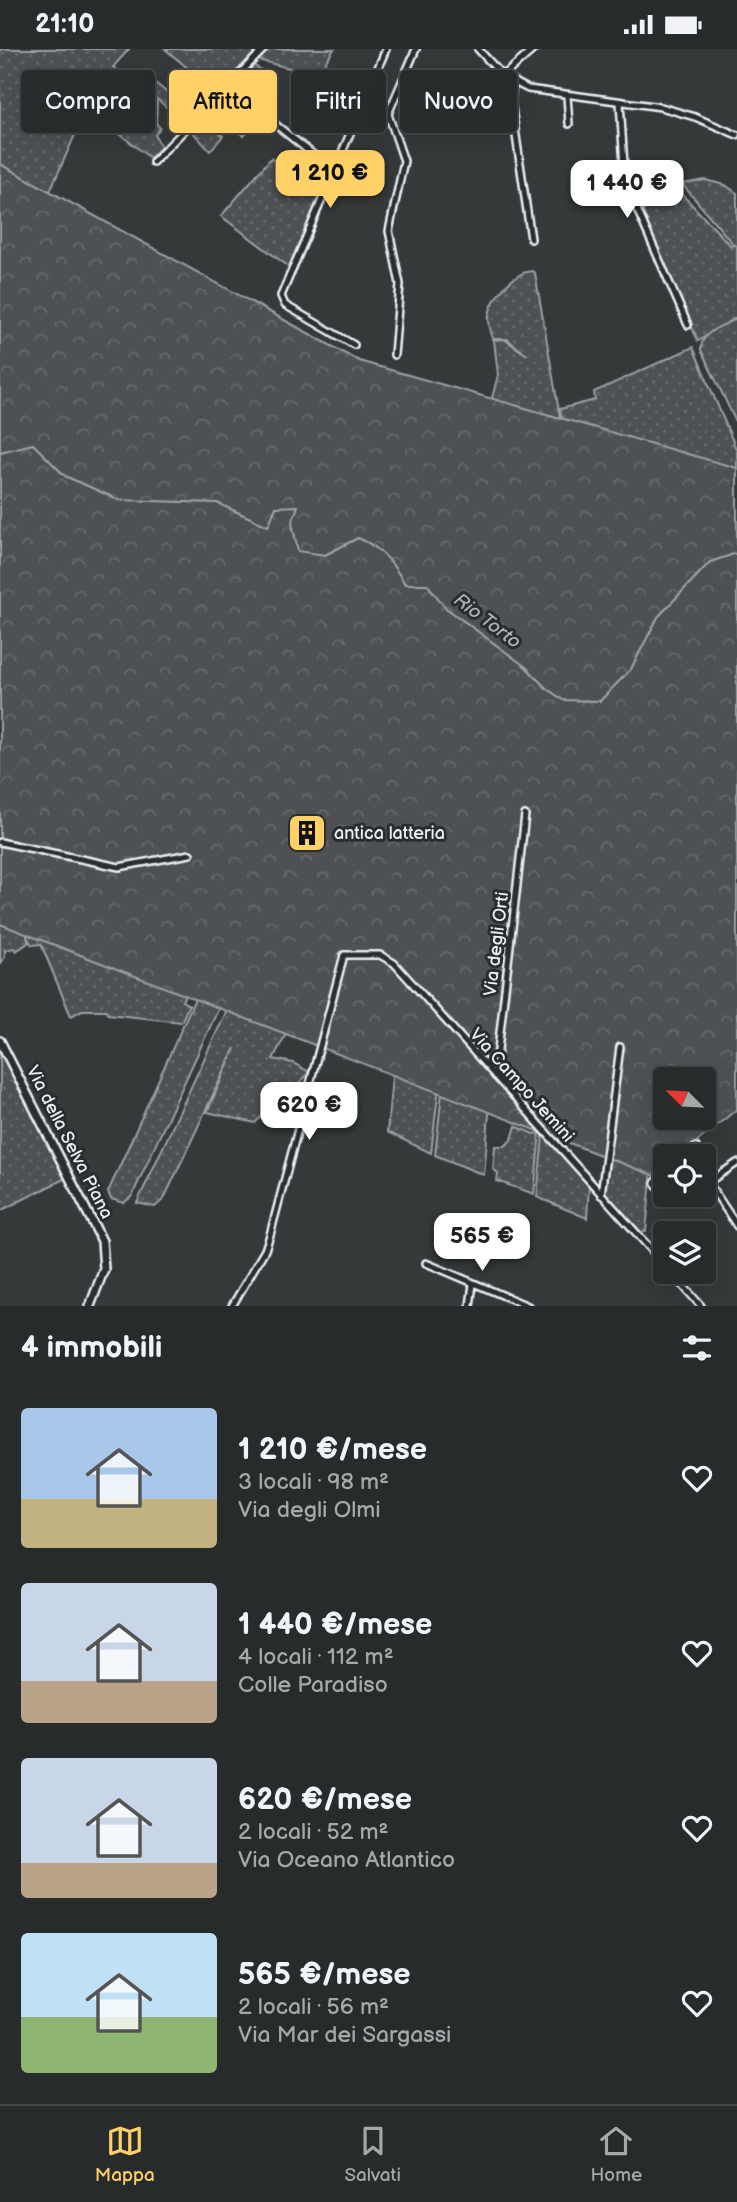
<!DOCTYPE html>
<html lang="it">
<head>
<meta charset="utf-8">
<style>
	body { margin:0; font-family:"Balsamiq Sans",sans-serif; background:#303334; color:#f1f3f6; height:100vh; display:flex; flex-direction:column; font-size:26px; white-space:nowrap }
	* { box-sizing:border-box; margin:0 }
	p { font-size:23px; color:#a5a7a9 }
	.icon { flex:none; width:38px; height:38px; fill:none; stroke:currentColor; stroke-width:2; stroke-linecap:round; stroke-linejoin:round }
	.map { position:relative; height:1257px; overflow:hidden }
	.drawer { display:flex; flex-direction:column; background:#282b2c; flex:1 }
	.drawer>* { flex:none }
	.hud { position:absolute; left:21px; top:21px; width:696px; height:63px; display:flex; gap:14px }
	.needle { width:46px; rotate:294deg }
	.buttons { position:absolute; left:653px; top:1018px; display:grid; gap:14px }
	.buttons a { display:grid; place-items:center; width:63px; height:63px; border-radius:7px; background:#282b2c; box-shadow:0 7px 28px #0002,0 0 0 2px #444748; font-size:35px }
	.price { position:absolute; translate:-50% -60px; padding:0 16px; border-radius:14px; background:#fff; color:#222; font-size:23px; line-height:46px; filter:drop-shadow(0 2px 4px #0008) }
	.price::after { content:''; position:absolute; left:50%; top:42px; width:21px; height:16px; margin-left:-10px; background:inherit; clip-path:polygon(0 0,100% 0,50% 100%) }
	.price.selected { background:#ffd166; color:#111 }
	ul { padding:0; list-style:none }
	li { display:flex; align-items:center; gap:21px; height:175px; padding:0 21px }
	li span { display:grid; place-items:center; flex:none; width:196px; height:140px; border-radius:7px; color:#555 }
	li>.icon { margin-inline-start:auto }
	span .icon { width:84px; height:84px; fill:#fffc; stroke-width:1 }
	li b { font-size:30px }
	h2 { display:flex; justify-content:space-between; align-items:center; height:84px; padding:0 21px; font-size:30px }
	.tag { padding:0 24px; border-radius:7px; background:#282b2c; box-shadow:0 7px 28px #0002,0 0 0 2px #444748; font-size:24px; line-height:63px }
	.tag.selected { background:#ffd166; color:#111 }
	.status { display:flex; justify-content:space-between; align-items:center; height:49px; padding:0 35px; background:#282b2c; direction:ltr }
	.status svg { height:19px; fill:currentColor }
	.menu { display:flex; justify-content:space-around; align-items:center; height:98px; border-top:2px solid #444748; background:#282b2c; font-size:19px; color:#a5a7a9 }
	.menu a { display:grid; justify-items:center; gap:4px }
	.menu .selected { color:#ffd166 }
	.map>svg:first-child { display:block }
	.grass { fill:url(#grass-dots); stroke:#9aa1a5; stroke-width:2 }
	.park { fill:url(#park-crowns); stroke:#9aa1a5; stroke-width:2; fill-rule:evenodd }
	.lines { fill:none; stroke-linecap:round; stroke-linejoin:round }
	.stream { stroke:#a0a7ac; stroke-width:2 }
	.street-casing { stroke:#e8f1f8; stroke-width:10 }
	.secondary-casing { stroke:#e8f1f8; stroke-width:12 }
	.street { stroke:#2a2d2e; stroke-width:5 }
	.secondary { stroke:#2a2d2e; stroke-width:7 }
	.labels { text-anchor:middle; stroke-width:6; stroke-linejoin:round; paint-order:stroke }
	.poi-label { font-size:18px; fill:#e8f1f8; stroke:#2a2d2e; text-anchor:start }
	.street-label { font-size:18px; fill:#e8f1f8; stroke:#2a2d2e }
	.water-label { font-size:19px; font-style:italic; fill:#acb3b8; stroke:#2a2d2e }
</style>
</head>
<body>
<div class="status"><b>21:10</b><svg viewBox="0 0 49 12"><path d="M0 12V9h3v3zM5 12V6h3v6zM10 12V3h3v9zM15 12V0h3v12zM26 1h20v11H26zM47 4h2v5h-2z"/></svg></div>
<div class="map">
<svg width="737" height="1257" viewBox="0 0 737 1257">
	<defs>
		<pattern id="grass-dots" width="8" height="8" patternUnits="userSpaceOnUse" patternTransform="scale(1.75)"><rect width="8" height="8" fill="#4d5152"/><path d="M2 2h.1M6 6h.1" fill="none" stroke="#676a6c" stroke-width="1.8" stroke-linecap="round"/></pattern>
		<pattern id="park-crowns" width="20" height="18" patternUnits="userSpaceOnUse" patternTransform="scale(1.75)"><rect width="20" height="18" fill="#4d5152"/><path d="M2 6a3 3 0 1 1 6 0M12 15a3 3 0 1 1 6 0" fill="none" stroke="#676a6c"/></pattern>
	</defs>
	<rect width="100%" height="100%" fill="#35393a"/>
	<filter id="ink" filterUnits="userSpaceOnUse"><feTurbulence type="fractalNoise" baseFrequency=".0143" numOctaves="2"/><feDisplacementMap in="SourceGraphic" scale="14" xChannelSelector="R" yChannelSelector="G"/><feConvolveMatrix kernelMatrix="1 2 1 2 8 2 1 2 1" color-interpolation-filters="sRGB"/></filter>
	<g filter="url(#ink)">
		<g class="grass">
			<polygon points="0,0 129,0 113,18 130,31 140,22 194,65 185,74 157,50 156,74 160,79 155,86 161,98 150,109 88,60 98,34 43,158 0,204"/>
			<polygon points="165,0 334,0 317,26 250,9 216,43"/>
			<polygon points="252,15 265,24 245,48 231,36"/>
			<polygon points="240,51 256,64 246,75 251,79 244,87 224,71"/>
			<polygon points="200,69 223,87 210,102 189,79"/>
			<polygon points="271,109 320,147 289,218 221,167"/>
			<polygon points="705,131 725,136 737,144 737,268 698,292 641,163 676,139 731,197 734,196 682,135"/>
			<path d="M 532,222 L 535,224 L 578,472 L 560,360 L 595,351 L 594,343 L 693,298 L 737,402 L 737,436 L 582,503 L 579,475 L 576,477 L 565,466 L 478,417 L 477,407 L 498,326 L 494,291 L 504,290 L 527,306 L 507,290 L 493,290 C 491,283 488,274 489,267 C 491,249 514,223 532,222 Z"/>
			<path d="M 737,270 L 737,375 L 701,301 C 700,283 723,276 737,270 Z"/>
			<polygon points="0,794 26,873 28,894 16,902 14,899 5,901 5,908 0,914"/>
			<polygon points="278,799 283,807 282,822 132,1147 124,1154 111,1150 108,1143 216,903 166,895 213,904 194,946 186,943 182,952 189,956 181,973 108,965 106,961 82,961 71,967 41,895 32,896 27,888 29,873 106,890 118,821 146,817 145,826 210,806"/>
			<polygon points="268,873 292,973 273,1010 293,1014 309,1023 298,1036 297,1051 300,1055 294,1075 262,1067 255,1074 207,1063 235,999 164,1150 155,1158 137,1154"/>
			<polygon points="401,927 446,978 431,1104 387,1083"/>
			<polygon points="630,929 662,1017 646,1182 641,1183 605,1143"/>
			<polygon points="449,981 490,1053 484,1126 435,1106"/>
			<polygon points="0,1001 66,1129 0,1162"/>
			<polygon points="516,1077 533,1085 540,1084 534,1145 497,1132 498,1124 493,1120 495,1097 505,1097 512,1090"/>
			<polygon points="543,1086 589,1137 587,1169 537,1148"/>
		</g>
		<path class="park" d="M 0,115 L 359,312 L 737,419 L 737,1060 L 678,1108 L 665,1108 L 665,1118 L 655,1127 L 0,875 ZM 665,1031 L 704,1031 L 704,1069 L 665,1069 Z"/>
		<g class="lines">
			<path class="stream" d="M 0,403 L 33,395 L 65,427 L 119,451 L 217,454 L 268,477 L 276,458 L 298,457 L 292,474 L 298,502 L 325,506 L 358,489 C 382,499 392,513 405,535 L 427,535 L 446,559 L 526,618 L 546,639 L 563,651 L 600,652 L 631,620 L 658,568 L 710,513 L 737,504"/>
			<defs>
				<g id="street">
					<polyline points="478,0 503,27 528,40 661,58 695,68 737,86"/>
					<polyline points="503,27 534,0"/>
					<polyline points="513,34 511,52 531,190"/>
					<polyline points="227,37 315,107"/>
					<polyline points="567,47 569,75"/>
					<polyline points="620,53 625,133 688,276"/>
					<polyline points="153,113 264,0"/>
					<polyline points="354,296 285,256 281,247 386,0"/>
					<polyline points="394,306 400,235 389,182 404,112 388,65 416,0"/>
					<polyline points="0,793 119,818 190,805"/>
					<polyline points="495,1027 525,766"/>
					<polyline points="684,1108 696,1098"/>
					<polyline points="665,1123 655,1134 665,1145"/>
					<polyline points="708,1133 737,1177"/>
					<polyline points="704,1136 737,1114"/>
					<polyline points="601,1146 620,998"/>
					<polyline points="666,1146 676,1151 686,1146"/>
					<polyline points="426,1214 528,1257"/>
					<polyline points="671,1223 701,1257"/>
					<polyline points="232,1257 265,1201 270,1186 344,906 380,906 394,914 665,1216"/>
					<polyline points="470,1257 473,1235"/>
				</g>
				<polyline id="secondary" points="0,992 102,1192 104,1220 90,1257"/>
			</defs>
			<use href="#street" class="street-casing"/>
			<use href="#secondary" class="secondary-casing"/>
			<use href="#street" class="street"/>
			<use href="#secondary" class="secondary"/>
		</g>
	</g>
	<defs>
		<symbol id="building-square" viewBox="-11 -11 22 22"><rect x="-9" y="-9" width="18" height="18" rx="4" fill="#ffd166" stroke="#2a2d2e"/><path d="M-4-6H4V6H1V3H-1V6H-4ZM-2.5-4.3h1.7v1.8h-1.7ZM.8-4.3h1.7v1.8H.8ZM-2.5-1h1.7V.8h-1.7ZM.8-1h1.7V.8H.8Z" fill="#111"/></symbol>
	</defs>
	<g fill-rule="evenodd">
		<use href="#building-square" x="285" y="762" width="44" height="44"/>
	</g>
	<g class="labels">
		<g class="poi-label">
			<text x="334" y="790">antica latteria</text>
		</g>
		<g class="street-label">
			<text transform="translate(496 895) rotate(-83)" y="6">Via degli Orti</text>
			<text transform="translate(522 1036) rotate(48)" y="6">Via Campo Jemini</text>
			<text transform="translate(70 1093) rotate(63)" y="6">Via della Selva Piana</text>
		</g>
		<g class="water-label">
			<text transform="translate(488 571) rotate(37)" y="7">Rio Torto</text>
		</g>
	</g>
</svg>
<div class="buttons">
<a><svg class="needle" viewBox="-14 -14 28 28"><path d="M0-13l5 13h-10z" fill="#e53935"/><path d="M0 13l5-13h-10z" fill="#a5a7a9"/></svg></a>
<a><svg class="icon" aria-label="locate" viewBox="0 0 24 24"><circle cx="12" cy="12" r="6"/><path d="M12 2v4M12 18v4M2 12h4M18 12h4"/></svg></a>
<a><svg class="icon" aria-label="layers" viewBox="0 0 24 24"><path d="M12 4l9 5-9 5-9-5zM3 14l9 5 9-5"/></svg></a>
</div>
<b class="price selected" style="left:330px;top:161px">1 210 €</b>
<b class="price" style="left:627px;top:171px">1 440 €</b>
<b class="price" style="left:309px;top:1093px">620 €</b>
<b class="price" style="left:482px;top:1224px">565 €</b>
<div class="hud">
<a class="tag">Compra</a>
<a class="tag selected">Affitta</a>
<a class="tag">Filtri</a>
<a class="tag">Nuovo</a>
</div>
</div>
<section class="drawer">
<h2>4 immobili<svg class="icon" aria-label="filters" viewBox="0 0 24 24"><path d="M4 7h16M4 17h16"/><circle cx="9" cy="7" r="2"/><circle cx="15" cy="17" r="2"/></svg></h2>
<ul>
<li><span style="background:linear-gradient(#a9c7e8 65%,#c2b280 0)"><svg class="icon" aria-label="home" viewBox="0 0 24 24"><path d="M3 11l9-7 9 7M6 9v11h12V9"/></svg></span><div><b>1 210 €/mese</b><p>3 locali · 98 m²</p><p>Via degli Olmi</p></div><svg class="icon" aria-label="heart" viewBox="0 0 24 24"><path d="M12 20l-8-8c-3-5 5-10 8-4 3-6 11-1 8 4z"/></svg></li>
<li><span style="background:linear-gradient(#c9d6e8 70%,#b9a48a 0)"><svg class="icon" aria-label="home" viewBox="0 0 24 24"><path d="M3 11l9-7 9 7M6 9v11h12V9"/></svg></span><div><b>1 440 €/mese</b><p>4 locali · 112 m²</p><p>Colle Paradiso</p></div><svg class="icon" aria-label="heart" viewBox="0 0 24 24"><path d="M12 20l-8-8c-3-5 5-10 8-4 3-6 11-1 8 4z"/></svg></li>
<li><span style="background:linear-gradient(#c9d6e8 75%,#b9a48a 0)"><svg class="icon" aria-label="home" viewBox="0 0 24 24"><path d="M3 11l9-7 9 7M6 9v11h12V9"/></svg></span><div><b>620 €/mese</b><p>2 locali · 52 m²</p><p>Via Oceano Atlantico</p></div><svg class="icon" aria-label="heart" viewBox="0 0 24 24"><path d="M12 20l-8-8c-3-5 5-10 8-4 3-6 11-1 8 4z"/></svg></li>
<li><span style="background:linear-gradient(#bfe0f5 60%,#8fb573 0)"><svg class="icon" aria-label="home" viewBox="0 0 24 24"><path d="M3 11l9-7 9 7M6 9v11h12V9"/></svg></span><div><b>565 €/mese</b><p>2 locali · 56 m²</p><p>Via Mar dei Sargassi</p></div><svg class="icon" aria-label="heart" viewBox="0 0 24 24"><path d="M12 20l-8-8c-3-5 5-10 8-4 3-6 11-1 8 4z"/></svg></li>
</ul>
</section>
<nav class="menu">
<a class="selected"><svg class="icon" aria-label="map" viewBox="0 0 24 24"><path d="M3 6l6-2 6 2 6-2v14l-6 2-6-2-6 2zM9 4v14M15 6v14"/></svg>Mappa</a>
<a><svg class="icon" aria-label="saved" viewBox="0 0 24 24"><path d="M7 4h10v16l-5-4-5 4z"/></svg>Salvati</a>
<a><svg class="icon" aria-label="home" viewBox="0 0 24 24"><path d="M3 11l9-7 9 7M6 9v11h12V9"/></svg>Home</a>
</nav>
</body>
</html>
